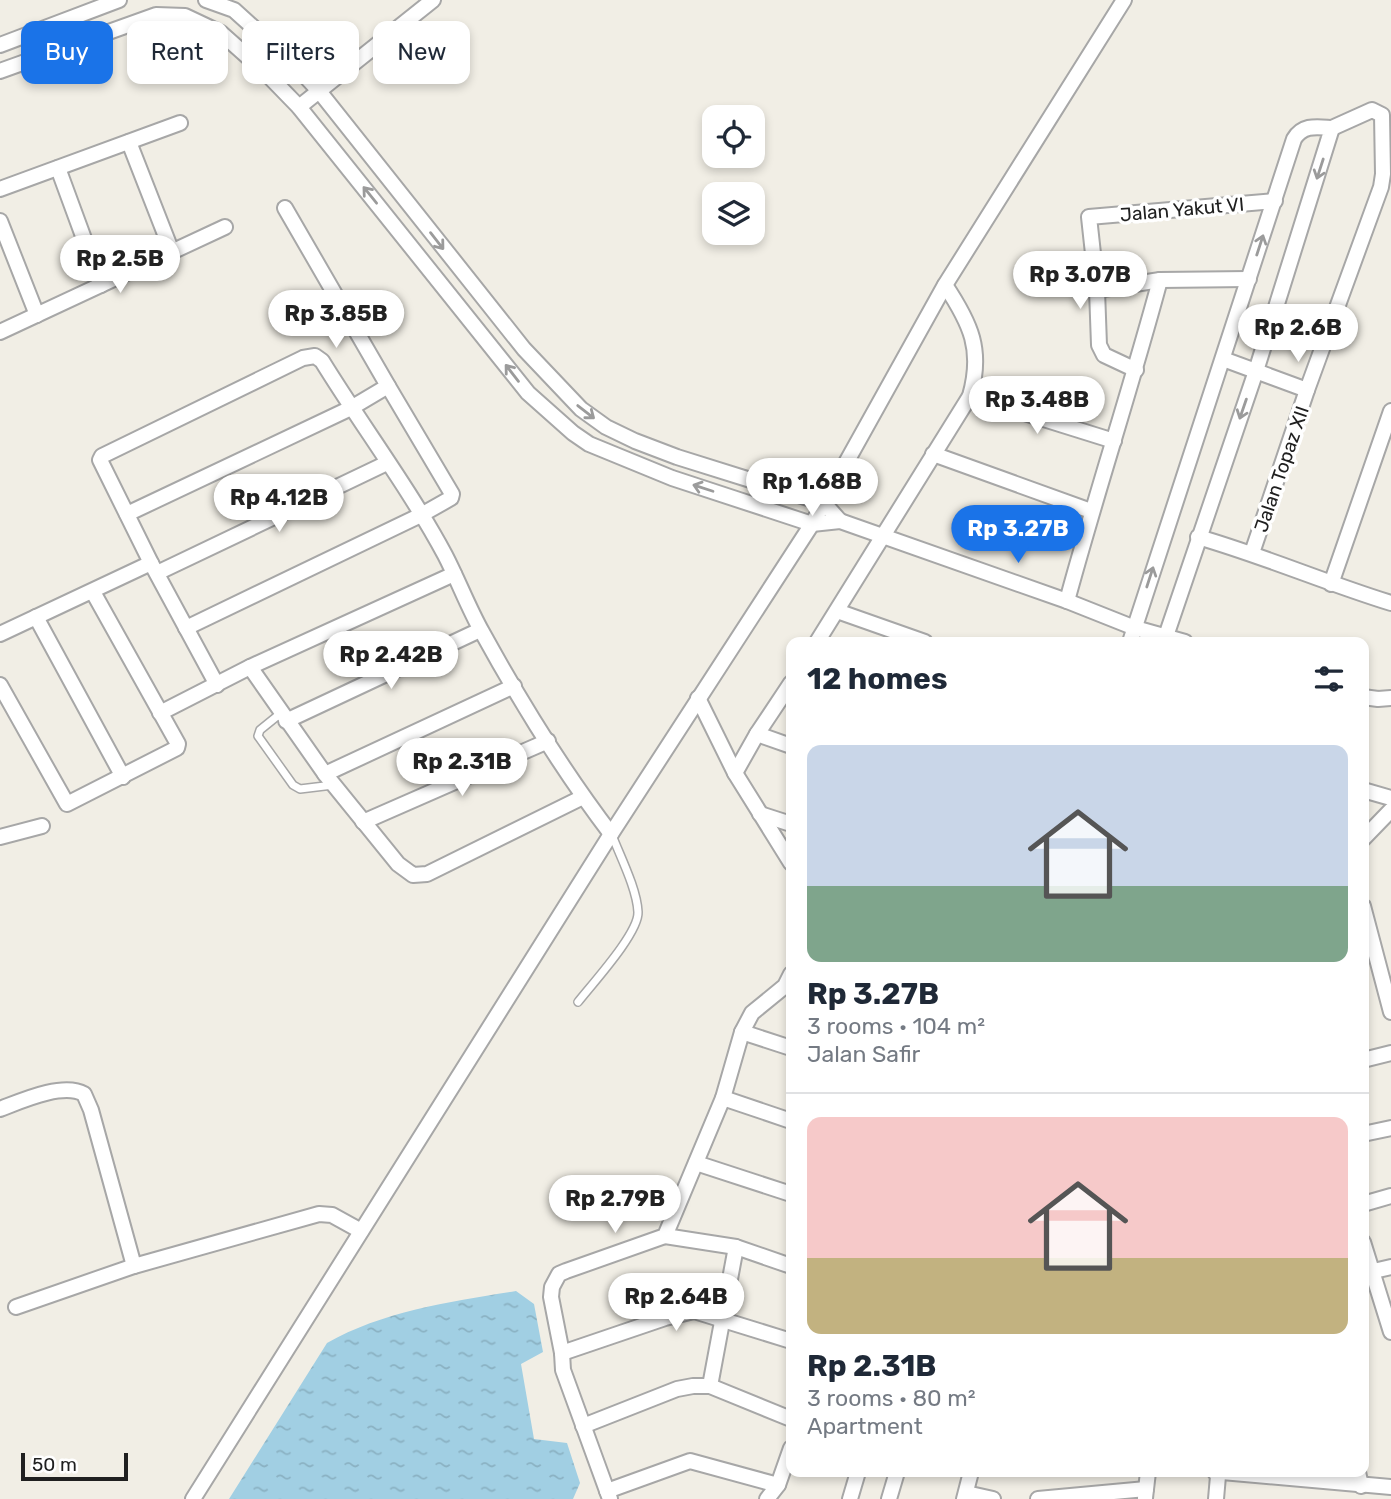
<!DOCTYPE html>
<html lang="en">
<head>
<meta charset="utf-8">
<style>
	body { margin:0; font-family:Rubik,sans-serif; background:#f2f2f3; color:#1f2937; height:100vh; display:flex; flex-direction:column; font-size:26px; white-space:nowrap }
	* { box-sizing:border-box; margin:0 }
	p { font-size:23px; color:#747a83 }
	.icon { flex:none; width:38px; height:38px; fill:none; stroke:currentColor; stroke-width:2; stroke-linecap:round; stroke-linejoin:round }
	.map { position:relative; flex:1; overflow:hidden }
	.sheet { position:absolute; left:786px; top:637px; width:583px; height:840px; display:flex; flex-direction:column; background:#fff; border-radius:14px; box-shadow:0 4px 10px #0003 }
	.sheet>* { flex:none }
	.banner { position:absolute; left:21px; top:21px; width:660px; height:63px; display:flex; gap:14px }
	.fabs { position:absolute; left:702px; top:105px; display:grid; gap:14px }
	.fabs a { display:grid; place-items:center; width:63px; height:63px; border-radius:14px; background:#fff; box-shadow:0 4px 10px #0003; font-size:35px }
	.scale { position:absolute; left:21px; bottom:18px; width:107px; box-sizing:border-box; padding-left:7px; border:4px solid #202020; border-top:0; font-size:19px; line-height:24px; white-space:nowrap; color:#202020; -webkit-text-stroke:5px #fff; paint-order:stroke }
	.price { position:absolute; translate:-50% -60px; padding:0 16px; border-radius:24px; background:#fff; color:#222; font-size:23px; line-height:46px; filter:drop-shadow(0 2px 4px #0008) }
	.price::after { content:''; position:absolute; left:50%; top:42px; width:21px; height:16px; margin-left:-10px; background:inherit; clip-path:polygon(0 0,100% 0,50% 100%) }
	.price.active { background:#1a73e8; color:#fff }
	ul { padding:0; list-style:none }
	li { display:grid; align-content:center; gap:14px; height:371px; padding:0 21px }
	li+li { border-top:2px solid #e0e1e3 }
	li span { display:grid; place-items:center; height:217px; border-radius:14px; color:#555 }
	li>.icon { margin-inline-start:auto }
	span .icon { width:126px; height:126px; fill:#fffc; stroke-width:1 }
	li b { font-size:30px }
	h2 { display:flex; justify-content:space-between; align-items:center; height:84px; padding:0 21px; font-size:30px }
	.pill { padding:0 24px; border-radius:14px; background:#fff; box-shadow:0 4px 10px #0003; font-size:24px; line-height:63px }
	.pill.active { background:#1a73e8; color:#fff }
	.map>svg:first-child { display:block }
	.water { fill:url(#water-ripples) }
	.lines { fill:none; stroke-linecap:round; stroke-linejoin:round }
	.service-casing { stroke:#a7a7a7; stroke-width:10 }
	.minor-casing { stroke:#a7a7a7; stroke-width:18 }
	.service { stroke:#fff; stroke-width:7 }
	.minor { stroke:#fff; stroke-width:14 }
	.oneway { stroke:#9b9b9b }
	.labels { text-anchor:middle; stroke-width:7; stroke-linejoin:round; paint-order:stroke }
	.street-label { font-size:19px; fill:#202020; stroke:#fff }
</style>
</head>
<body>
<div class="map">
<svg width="1391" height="1499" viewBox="0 0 1391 1499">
	<defs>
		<pattern id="water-ripples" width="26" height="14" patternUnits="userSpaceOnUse" patternTransform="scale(1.75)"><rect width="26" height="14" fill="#a1cfe3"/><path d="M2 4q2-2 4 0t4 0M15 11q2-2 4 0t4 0" fill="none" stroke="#8ab1c2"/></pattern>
	</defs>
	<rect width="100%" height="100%" fill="#f1eee5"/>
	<path class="water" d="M 516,1291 L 534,1304 L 543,1352 L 521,1364 L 534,1439 L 567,1443 L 580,1483 L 573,1499 L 229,1499 L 327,1343 C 383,1311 453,1301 516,1291 Z"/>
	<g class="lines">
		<defs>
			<g id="service">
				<polyline points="281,713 260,730 258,736 293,785 300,789 333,785"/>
				<path d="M 578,1002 C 592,984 639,933 638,912 C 637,889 620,856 612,835"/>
			</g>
			<g id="minor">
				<polyline points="206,0 234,10 294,64 319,91 524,349 581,409 606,427 635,441 677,457 824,503 840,521"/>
				<polyline points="0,45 119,0"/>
				<polyline points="0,71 156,15 185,16 221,33 266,73 299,107 528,393 573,433 589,444 672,478 812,524 840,521 1067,601 1135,628 1185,642"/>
				<polyline points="299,107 433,0"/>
				<polyline points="129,142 172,252"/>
				<polyline points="58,168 101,285"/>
				<polyline points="0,189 180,123"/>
				<polyline points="0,221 37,315"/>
				<polyline points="1097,290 1160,280 1249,279"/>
				<polyline points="0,332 225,227"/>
				<polyline points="1223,359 1307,390"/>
				<polyline points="1136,370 1104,355 1099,345 1097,290 1089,217 1275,201"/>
				<polyline points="970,396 1114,441"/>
				<polyline points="933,454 1091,511"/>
				<polyline points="127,514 351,408 388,386 285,208"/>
				<path d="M 1198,537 C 1264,556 1326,583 1391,603"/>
				<polyline points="1252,553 1307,390 1381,187 1383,174 1382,115 1372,110 1332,128"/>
				<polyline points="157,573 387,463"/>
				<polyline points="1331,584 1391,411"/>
				<path d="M 1067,601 C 1096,494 1131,388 1160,280"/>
				<polyline points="837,611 925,642"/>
				<polyline points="36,617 123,777"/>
				<polyline points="186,628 421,515 451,498 452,494 388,386"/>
				<polyline points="0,634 151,563"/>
				<path d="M 817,642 L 970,396 C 983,350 971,324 945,285"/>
				<path d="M 1130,642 L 1294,139 C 1303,124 1317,127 1332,128 L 1256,371 L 1164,642"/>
				<polyline points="250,667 325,774 398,864 413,875 427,874 583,797"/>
				<polyline points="0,685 67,804 177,748 178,744 93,592"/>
				<path d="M 217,685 L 151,563 L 100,460 L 102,456 L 303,358 L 315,356 L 322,361 C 362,426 409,488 445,555 C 458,580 468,607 482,632 C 520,701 563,771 611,834"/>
				<polyline points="1363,697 1378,699 1391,698"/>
				<polyline points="698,698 735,773 791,863"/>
				<polyline points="160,713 250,667 454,574"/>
				<polyline points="286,721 480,630"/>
				<polyline points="757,734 791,746"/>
				<polyline points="735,773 757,734 791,683"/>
				<polyline points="325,774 514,686"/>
				<polyline points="1363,790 1391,798"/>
				<polyline points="760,814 791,824"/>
				<polyline points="363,822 548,741"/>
				<polyline points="0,837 42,826"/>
				<polyline points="1363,839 1391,810"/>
				<polyline points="1363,906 1391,1012"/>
				<polyline points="742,1032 791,1048"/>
				<polyline points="1363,1060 1391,1053"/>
				<polyline points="723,1098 791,1121"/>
				<path d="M 0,1109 C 21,1101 63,1082 84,1094 L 91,1110 L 134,1266 L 319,1214 L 332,1215 L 361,1231"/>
				<polyline points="1363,1134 1391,1128"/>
				<polyline points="696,1163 791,1194"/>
				<polyline points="1363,1204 1391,1196"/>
				<polyline points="665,1236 736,1247 791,1266"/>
				<polyline points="1363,1242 1391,1332"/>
				<polyline points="1365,1273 1391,1267"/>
				<polyline points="16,1307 134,1266"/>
				<polyline points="562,1353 665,1318 694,1311 791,1341"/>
				<polyline points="710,1386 736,1247"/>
				<polyline points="583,1426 677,1389 693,1386 710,1386 791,1419"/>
				<polyline points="1215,1472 1218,1476 1216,1499"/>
				<polyline points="1222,1472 1391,1487"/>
				<polyline points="1358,1472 1361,1486"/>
				<polyline points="607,1491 690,1461 778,1485"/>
				<polyline points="966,1493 993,1499"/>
				<polyline points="1145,1498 1148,1472"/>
				<polyline points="193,1499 611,834 812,524 945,285 1124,0"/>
				<polyline points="610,1499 563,1370 562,1353 551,1297 552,1287 559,1274 566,1271 665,1236 723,1098 742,1032 752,1013 785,986 791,974"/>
				<polyline points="767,1499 778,1485 791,1448"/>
				<polyline points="850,1499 858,1472"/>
				<polyline points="889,1499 897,1472"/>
				<polyline points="964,1499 971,1472"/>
				<polyline points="1038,1499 1146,1489"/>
			</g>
		</defs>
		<use href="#service" class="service-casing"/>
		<use href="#minor" class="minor-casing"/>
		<use href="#service" class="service"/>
		<use href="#minor" class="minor"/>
	</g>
	<defs><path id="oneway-shaft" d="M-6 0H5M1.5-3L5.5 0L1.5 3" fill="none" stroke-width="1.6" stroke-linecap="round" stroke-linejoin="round" transform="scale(1.75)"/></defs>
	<g class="oneway">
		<use href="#oneway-shaft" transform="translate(1320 169) rotate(108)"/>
		<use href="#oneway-shaft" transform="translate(370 195) rotate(-129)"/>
		<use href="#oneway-shaft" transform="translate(437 241) rotate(52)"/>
		<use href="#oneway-shaft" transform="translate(1260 245) rotate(-72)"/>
		<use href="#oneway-shaft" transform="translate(512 373) rotate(-128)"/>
		<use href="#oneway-shaft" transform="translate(1243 409) rotate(109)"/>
		<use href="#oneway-shaft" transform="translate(586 412) rotate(38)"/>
		<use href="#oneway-shaft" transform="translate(703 488) rotate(-162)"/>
		<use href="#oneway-shaft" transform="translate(1150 577) rotate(-72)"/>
	</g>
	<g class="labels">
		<g class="street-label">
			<text transform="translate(1182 209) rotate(-5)" y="7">Jalan Yakut VI</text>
			<text transform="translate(1281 469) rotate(-71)" y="7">Jalan Topaz XII</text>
		</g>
	</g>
</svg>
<div class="fabs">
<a><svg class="icon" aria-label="locate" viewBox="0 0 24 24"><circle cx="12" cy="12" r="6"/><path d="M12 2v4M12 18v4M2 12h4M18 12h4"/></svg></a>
<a><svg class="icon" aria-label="layers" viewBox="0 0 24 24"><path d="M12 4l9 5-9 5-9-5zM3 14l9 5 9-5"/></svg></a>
</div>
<div class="scale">50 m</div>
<b class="price" style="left:120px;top:295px">Rp 2.5B</b>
<b class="price" style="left:1080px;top:311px">Rp 3.07B</b>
<b class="price" style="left:336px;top:350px">Rp 3.85B</b>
<b class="price" style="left:1298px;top:364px">Rp 2.6B</b>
<b class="price" style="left:1037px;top:436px">Rp 3.48B</b>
<b class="price" style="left:812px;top:518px">Rp 1.68B</b>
<b class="price" style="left:279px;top:534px">Rp 4.12B</b>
<b class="price active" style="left:1018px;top:565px">Rp 3.27B</b>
<b class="price" style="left:391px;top:691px">Rp 2.42B</b>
<b class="price" style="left:462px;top:798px">Rp 2.31B</b>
<b class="price" style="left:615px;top:1235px">Rp 2.79B</b>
<b class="price" style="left:676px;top:1333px">Rp 2.64B</b>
<div class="banner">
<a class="pill active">Buy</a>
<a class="pill">Rent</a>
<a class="pill">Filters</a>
<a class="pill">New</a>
</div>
<section class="sheet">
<h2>12 homes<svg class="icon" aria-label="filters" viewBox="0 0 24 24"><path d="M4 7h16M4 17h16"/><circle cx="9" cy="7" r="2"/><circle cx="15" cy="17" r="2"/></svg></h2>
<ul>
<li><span style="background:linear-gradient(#c9d6e8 65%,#7fa58c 0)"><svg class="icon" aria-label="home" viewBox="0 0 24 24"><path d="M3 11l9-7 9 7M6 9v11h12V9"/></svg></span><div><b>Rp 3.27B</b><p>3 rooms · 104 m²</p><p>Jalan Safir</p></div></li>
<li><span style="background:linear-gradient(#f6c9c9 65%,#c2b280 0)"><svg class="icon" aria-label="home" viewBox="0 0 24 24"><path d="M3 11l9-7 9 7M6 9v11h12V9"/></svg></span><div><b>Rp 2.31B</b><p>3 rooms · 80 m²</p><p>Apartment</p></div></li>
</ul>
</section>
</div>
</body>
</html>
